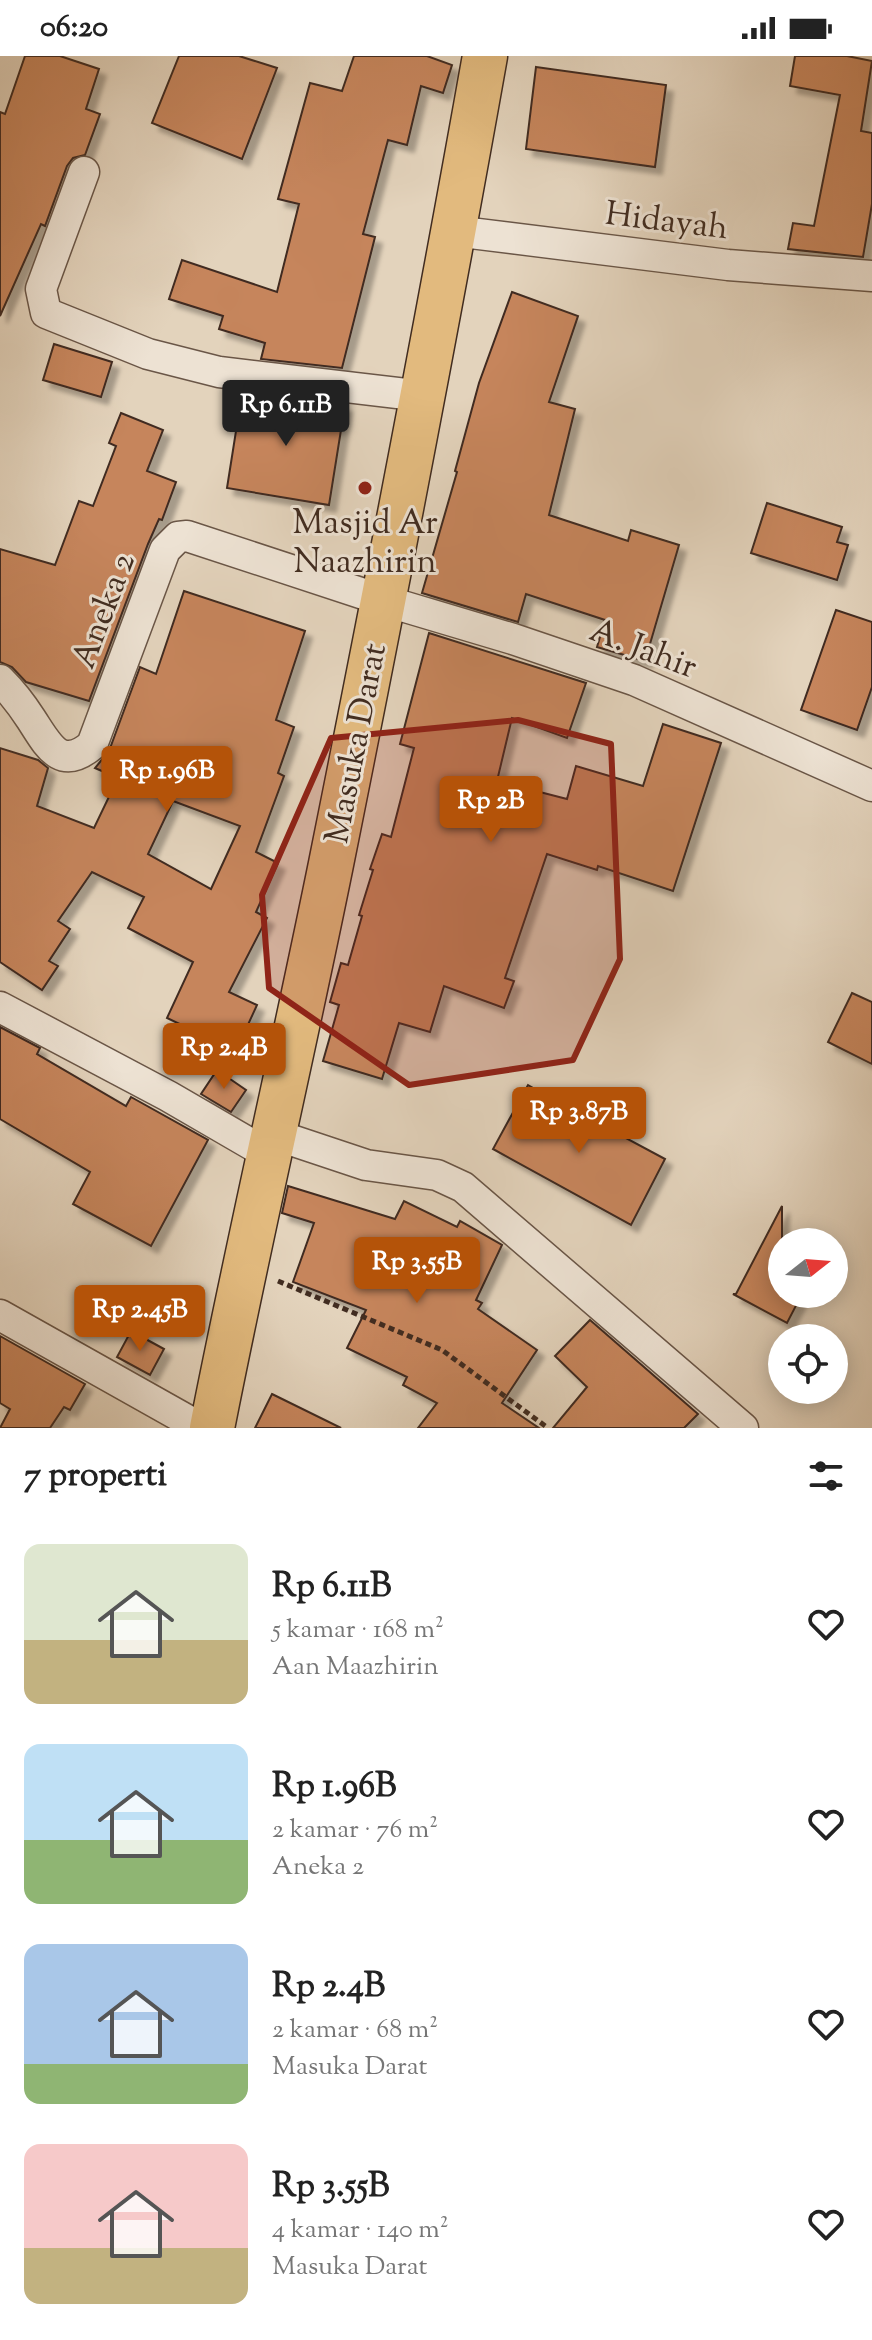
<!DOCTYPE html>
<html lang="id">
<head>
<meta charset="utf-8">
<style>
	body { margin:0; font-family:"Sorts Mill Goudy",serif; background:#f6f6f6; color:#222; height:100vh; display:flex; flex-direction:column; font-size:30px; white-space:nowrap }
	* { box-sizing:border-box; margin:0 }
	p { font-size:26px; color:#767676 }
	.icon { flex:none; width:44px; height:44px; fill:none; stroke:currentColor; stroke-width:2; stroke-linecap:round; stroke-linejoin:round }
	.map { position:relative; height:1372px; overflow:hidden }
	.drawer { display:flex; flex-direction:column; background:#fff; flex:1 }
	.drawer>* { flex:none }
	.needle { width:52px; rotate:73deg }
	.controls { position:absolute; left:768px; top:1172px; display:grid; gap:16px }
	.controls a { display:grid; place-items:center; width:80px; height:80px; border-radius:50%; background:#fff; box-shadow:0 4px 20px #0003; font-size:40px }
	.price { position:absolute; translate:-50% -68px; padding:0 18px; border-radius:8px; background:#b45309; color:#fff; font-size:26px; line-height:52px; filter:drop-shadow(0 2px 4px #0008) }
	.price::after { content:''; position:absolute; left:50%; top:48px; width:24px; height:18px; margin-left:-12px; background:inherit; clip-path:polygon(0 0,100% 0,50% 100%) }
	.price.current { background:#222; color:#fff }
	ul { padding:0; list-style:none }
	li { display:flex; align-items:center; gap:24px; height:200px; padding:0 24px }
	li span { display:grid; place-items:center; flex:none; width:224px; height:160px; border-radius:16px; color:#555 }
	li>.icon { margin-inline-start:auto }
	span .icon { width:96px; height:96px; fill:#fffc; stroke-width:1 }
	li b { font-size:34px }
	h2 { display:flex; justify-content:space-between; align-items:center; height:96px; padding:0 24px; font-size:34px }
	.status { display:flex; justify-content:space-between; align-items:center; height:56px; padding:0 40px; background:#fff; direction:ltr }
	.status svg { height:22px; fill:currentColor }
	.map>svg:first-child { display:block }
	.building { fill:#c6855c; stroke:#412c20; stroke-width:2; fill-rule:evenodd; filter:url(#shadow) }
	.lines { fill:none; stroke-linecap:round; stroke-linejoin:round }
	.street-casing { stroke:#6a5647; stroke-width:33 }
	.primary-casing { stroke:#412c20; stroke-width:47 }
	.path { stroke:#412c20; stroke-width:5; stroke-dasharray:6 4; stroke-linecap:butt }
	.street { stroke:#ede2d3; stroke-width:30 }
	.primary { stroke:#e2ba7e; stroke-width:44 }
	.marked { fill:#8f2418; fill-opacity:0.2; stroke:#8f2418; stroke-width:6; stroke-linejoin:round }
	.poi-dot { fill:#8f2418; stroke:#ede2d3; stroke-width:3 }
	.labels { text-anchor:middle; stroke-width:6; stroke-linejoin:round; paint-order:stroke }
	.street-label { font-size:34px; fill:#412c20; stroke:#ede2d3 }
	.poi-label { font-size:34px; fill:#412c20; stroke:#ede2d3 }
</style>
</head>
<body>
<div class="status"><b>06:20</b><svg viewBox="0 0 49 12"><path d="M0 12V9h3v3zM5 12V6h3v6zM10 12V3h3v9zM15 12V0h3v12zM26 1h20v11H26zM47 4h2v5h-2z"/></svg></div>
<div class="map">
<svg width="872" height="1372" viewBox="0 0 872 1372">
	<defs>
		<filter id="shadow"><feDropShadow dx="7" dy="7" stdDeviation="2" flood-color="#0004"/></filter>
	</defs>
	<rect width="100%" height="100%" fill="#e3d3bc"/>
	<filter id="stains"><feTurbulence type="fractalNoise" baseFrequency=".0025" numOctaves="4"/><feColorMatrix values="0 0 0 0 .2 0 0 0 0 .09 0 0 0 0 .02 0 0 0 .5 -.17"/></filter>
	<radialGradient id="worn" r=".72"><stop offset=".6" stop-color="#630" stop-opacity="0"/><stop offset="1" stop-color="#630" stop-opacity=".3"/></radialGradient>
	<g class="building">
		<polygon points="25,0 60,0 99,13 86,53 100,58 85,99 73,102 67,110 45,170 41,168 0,260 0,56 5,58"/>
		<polygon points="179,0 239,0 277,12 242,103 152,67"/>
		<polygon points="354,0 427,0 452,9 443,37 421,30 407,89 388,84 363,178 375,181 342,312 261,303 265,287 219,273 223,260 169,243 182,204 277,236 299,148 278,143 310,27 342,35"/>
		<polygon points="795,0 847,0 872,5 861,75 872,77 872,148 863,201 788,193 793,167 814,170 840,39 790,30"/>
		<polygon points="536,11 666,29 655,111 526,93"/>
		<polygon points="512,236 578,260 549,346 575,353 549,459 628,485 631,474 679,489 645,605 597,591 605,564 526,538 518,566 422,537 457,416 455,415 479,327"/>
		<polygon points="54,288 112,306 101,341 43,324"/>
		<polygon points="242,337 345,349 329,449 227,432"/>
		<polygon points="121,357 163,374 147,415 176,426 162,464 159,463 148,488 89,645 26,626 12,611 0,606 0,493 55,509 79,445 93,450 116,390 109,387"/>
		<polygon points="767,447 842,471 837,486 848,489 837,524 751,497"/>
		<path d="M 184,535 L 305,575 L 276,664 L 294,671 L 278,717 L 284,720 L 256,796 L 278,807 L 256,856 L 267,862 L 229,936 L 257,949 L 236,995 L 167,962 L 193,906 L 128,872 L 144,841 L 92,816 L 58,865 L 70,873 L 49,905 L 58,910 L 42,934 L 0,906 L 0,692 L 38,704 L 48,712 L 37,750 L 94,772 L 118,722 L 95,712 L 109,695 L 140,611 L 156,618 ZM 173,745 L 240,770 L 211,833 L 148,798 Z"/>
		<polygon points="836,554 872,566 872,631 857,674 801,654"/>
		<polygon points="429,577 586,627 567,682 512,662 497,725 567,743 576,710 643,730 663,668 721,687 673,835 598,810 597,814 547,798 505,922 514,925 504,952 444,930 430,976 399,967 382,1023 323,1005 339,949 330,946 341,907 348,909 362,860 359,859 373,814 370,813 382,778 391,781 414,692 400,688"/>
		<polygon points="852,937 872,946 872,1008 828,986"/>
		<polygon points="0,971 40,992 37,998 126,1050 131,1041 208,1084 151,1190 73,1148 90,1116 0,1063"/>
		<polygon points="217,1014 246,1034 231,1056 201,1038"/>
		<polygon points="528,1029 612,1077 613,1075 665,1103 631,1169 493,1093"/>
		<polygon points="288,1130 395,1163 404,1145 457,1171 460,1165 502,1189 476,1244 482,1247 478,1253 537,1294 502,1347 539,1372 418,1372 437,1347 403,1329 407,1321 347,1292 366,1254 293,1226 314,1167 282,1157"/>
		<polygon points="782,1150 782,1238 802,1238 787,1267 733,1238 736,1238"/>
		<polygon points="590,1264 698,1358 684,1372 553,1372 587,1331 555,1300"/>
		<polygon points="131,1275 164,1293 150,1319 117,1301"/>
		<polygon points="0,1280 85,1328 70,1354 64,1351 50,1372 0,1372 10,1353 0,1347"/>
		<polygon points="272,1338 341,1372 255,1372"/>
	</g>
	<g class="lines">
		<defs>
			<g id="street">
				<polyline points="84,116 41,233 46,257 148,298 219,316 423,340"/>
				<polyline points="454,175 728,209 872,220"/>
				<path d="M 0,624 C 12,636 22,649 31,663 C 48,689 60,716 92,689 L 165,494 L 178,481 L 187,480 L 382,544 L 513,583 L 634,624 L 872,730"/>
				<polyline points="0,951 168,1040 268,1098"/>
				<polyline points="273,1078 366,1109 437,1119 463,1131 743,1372"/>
				<polyline points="0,1259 201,1372"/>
			</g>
			<path id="primary" d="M 212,1372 C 249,1183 293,996 331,808 C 385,539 437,270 485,0"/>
		</defs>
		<use href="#street" class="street-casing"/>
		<use href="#primary" class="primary-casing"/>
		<polyline class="path" points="278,1225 442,1294 548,1372"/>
		<use href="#street" class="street"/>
		<use href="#primary" class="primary"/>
	</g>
	<path class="marked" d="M 518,664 L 611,688 L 620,903 L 573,1004 L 409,1029 L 269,932 L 262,839 L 331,682 Z"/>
	<circle class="poi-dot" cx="365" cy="432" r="8"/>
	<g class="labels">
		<g class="street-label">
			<text transform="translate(667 163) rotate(7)" y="12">Hidayah</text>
			<text transform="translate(102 554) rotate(-69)" y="12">Aneka 2</text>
			<text transform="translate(644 591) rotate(21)" y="12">A. Jahir</text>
			<text transform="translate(354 687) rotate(-79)" y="12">Masuka Darat</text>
		</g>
		<g class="poi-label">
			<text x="365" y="477">Masjid Ar<tspan x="365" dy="39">Naazhirin</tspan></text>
		</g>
	</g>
	<rect width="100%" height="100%" filter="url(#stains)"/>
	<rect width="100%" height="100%" fill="url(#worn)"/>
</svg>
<div class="controls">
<a><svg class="needle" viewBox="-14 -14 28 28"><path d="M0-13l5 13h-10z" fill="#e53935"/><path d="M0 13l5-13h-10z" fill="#767676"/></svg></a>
<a><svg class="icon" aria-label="locate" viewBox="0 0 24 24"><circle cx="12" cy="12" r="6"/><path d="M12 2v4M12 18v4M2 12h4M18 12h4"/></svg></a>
</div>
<b class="price current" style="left:286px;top:392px">Rp 6.11B</b>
<b class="price" style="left:167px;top:758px">Rp 1.96B</b>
<b class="price" style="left:491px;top:788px">Rp 2B</b>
<b class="price" style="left:224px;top:1035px">Rp 2.4B</b>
<b class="price" style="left:579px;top:1099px">Rp 3.87B</b>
<b class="price" style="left:417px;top:1249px">Rp 3.55B</b>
<b class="price" style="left:140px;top:1297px">Rp 2.45B</b>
</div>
<section class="drawer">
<h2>7 properti<svg class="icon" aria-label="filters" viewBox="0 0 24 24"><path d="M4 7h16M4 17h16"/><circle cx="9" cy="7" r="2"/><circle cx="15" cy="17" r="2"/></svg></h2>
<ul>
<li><span style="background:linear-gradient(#dfe7d0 60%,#c2b280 0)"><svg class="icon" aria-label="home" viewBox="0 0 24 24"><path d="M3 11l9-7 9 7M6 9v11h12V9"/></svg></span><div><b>Rp 6.11B</b><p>5 kamar · 168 m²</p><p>Aan Maazhirin</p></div><svg class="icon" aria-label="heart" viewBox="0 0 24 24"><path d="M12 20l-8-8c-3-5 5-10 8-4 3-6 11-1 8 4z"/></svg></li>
<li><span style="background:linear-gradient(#bfe0f5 60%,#8fb573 0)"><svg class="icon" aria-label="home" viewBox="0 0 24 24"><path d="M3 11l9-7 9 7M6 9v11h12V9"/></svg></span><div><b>Rp 1.96B</b><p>2 kamar · 76 m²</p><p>Aneka 2</p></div><svg class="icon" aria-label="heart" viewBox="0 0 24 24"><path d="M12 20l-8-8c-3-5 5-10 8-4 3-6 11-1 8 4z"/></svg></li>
<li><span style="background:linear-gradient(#a9c7e8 75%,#8fb573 0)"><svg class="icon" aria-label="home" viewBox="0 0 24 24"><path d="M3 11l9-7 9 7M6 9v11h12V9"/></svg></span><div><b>Rp 2.4B</b><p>2 kamar · 68 m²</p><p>Masuka Darat</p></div><svg class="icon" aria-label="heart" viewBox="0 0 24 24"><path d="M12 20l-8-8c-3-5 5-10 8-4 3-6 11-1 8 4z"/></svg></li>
<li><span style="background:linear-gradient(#f6c9c9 65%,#c2b280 0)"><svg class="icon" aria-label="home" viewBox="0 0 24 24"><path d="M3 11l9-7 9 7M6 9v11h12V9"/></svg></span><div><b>Rp 3.55B</b><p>4 kamar · 140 m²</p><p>Masuka Darat</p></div><svg class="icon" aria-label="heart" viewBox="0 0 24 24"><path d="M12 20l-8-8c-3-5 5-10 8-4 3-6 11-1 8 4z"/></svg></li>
</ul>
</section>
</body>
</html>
